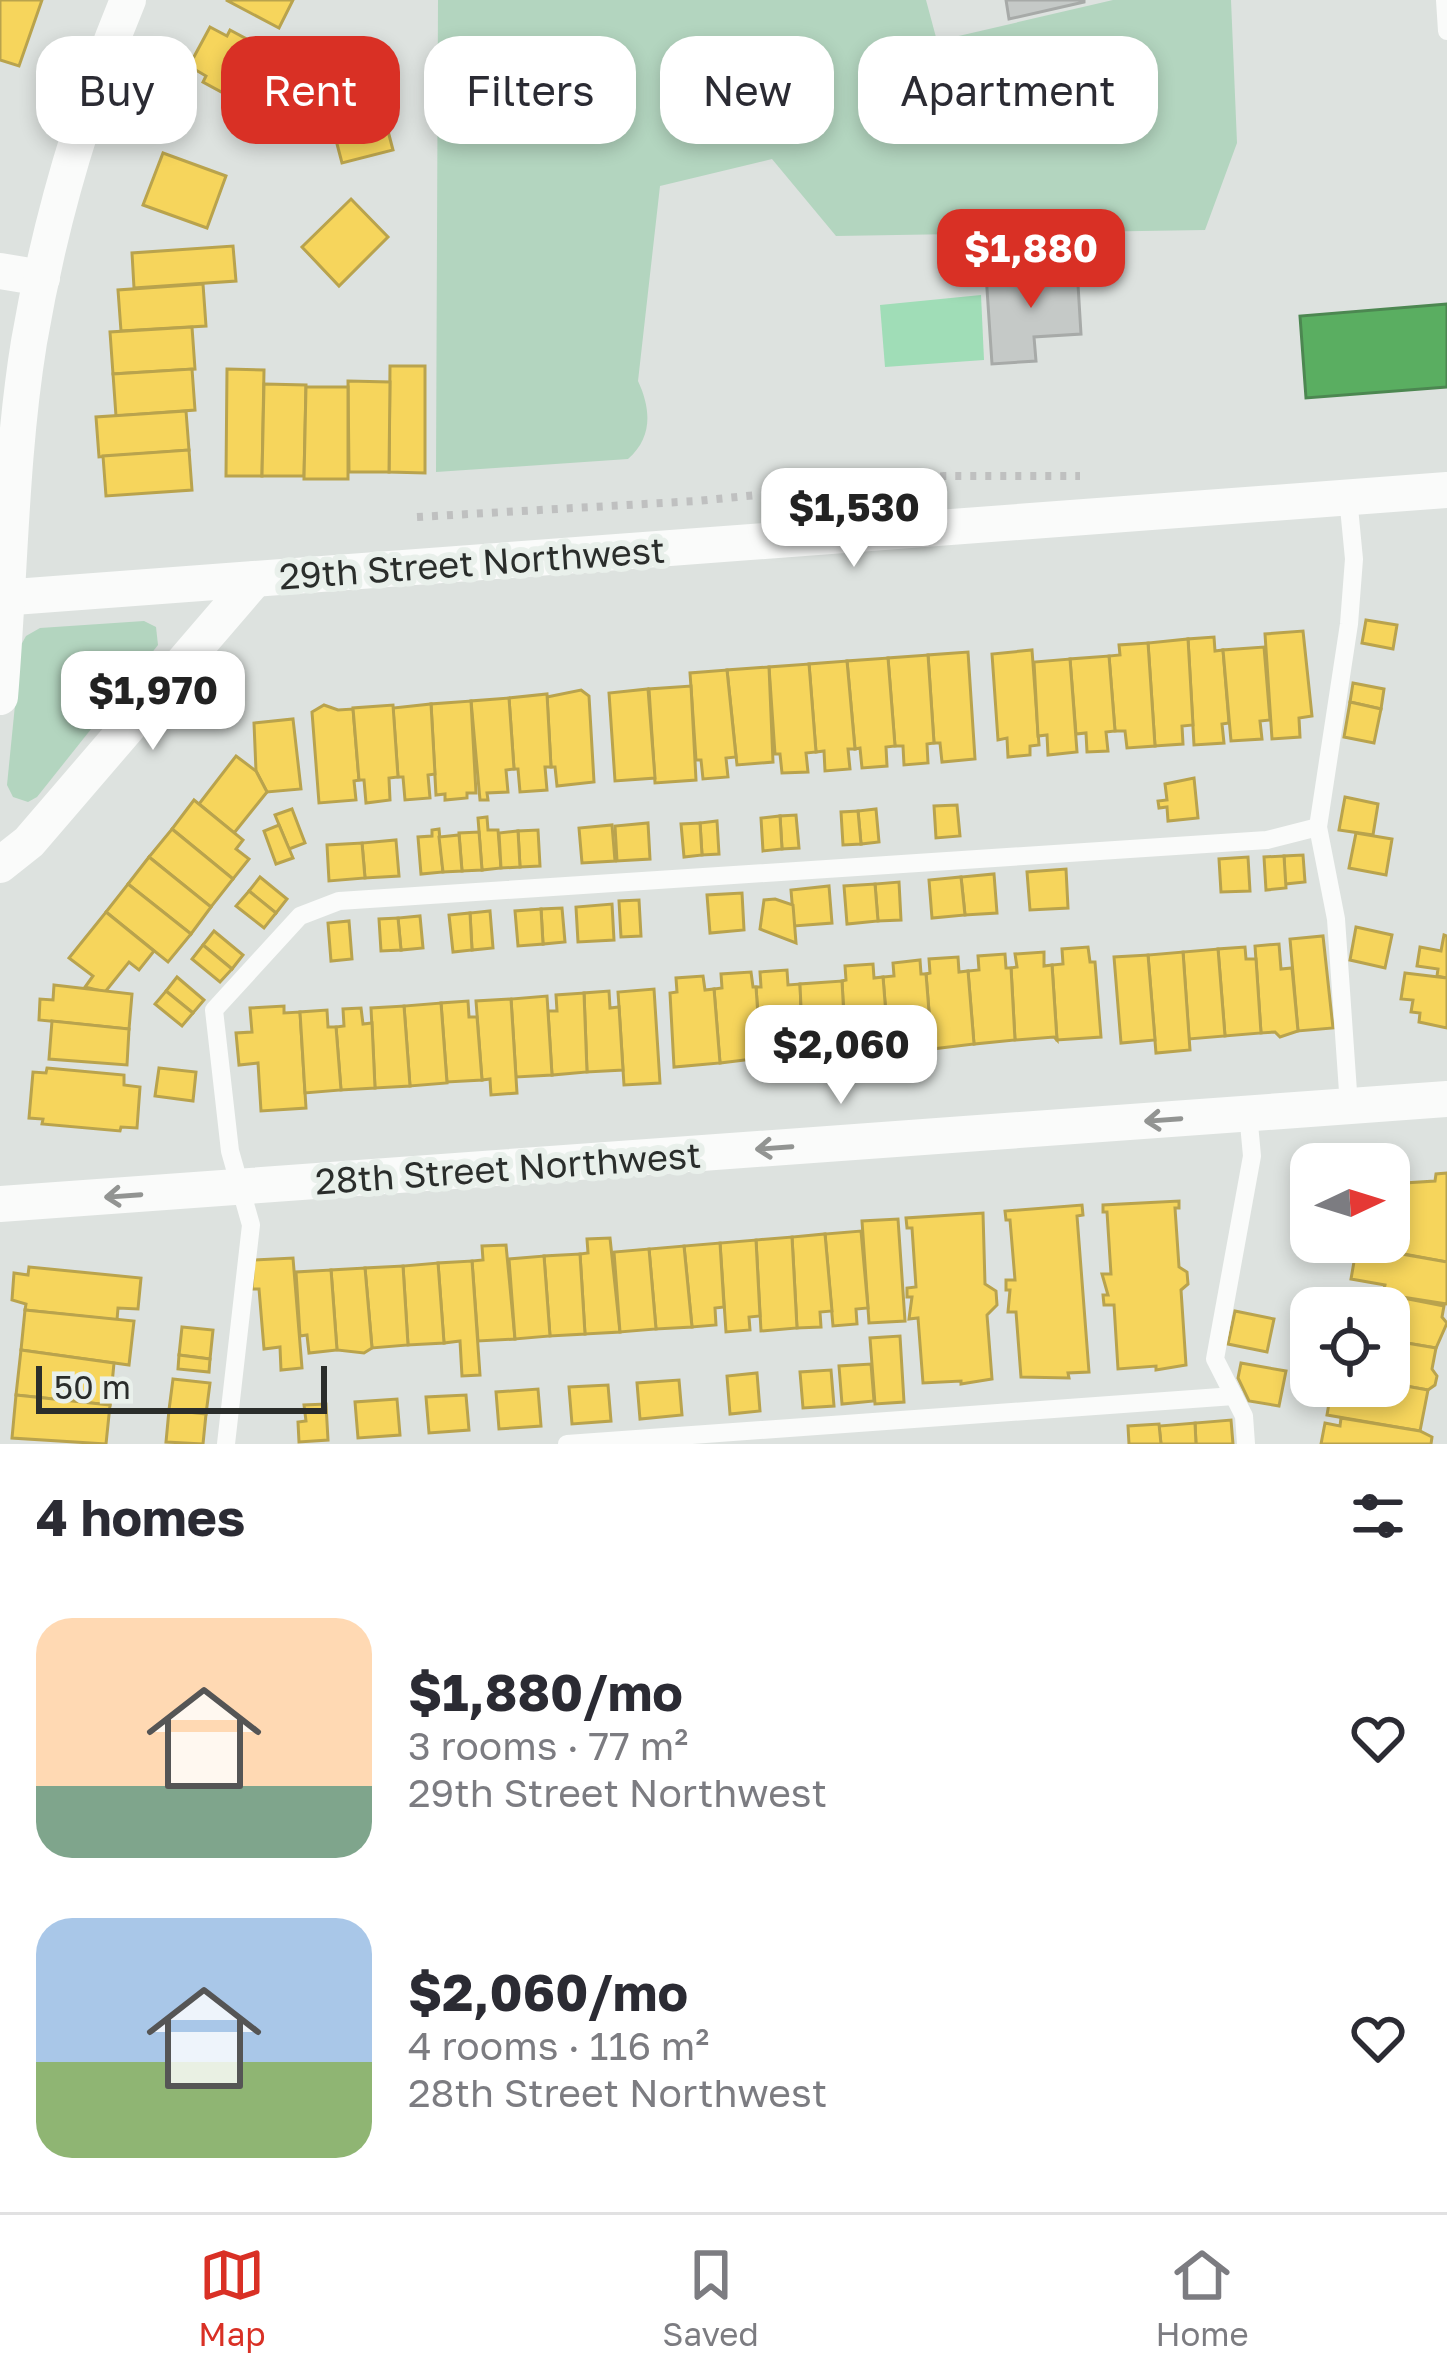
<!DOCTYPE html>
<html lang="en">
<head>
<meta charset="utf-8">
<style>
	body { margin:0; font-family:"Golos Text",sans-serif; background:#f7f7f7; color:#2b2b33; height:100vh; display:flex; flex-direction:column; font-size:45px; white-space:nowrap }
	* { box-sizing:border-box; margin:0 }
	p { font-size:39px; color:#7c7c81 }
	.icon { flex:none; width:66px; height:66px; fill:none; stroke:currentColor; stroke-width:2; stroke-linecap:round; stroke-linejoin:round }
	.map { position:relative; height:1444px; overflow:hidden }
	.drawer { display:flex; flex-direction:column; background:#fff; flex:1 }
	.drawer>* { flex:none }
	.banner { position:absolute; left:36px; top:36px; width:1377px; height:108px; display:flex; gap:24px }
	.needle { width:78px; rotate:86deg }
	.tools { position:absolute; left:1290px; top:1143px; display:grid; gap:24px }
	.tools a { display:grid; place-items:center; width:120px; height:120px; border-radius:24px; background:#fff; box-shadow:0 6px 18px #0003; font-size:60px }
	.scale { position:absolute; left:36px; bottom:30px; width:291px; box-sizing:border-box; padding-left:12px; border:6px solid #2a2d2b; border-top:0; font-size:33px; line-height:42px; white-space:nowrap; color:#2a2d2b; -webkit-text-stroke:9px #e9f0eb; paint-order:stroke }
	.price { position:absolute; translate:-50% -102px; padding:0 27px; border-radius:24px; background:#fff; color:#222; font-size:39px; line-height:78px; filter:drop-shadow(0 3px 6px #0008) }
	.price::after { content:''; position:absolute; left:50%; top:72px; width:36px; height:27px; margin-left:-18px; background:inherit; clip-path:polygon(0 0,100% 0,50% 100%) }
	.price.current { background:#d93025; color:#fff }
	ul { padding:0; list-style:none }
	li { display:flex; align-items:center; gap:36px; height:300px; padding:0 36px }
	li span { display:grid; place-items:center; flex:none; width:336px; height:240px; border-radius:36px; color:#555 }
	li>.icon { margin-inline-start:auto }
	span .icon { width:144px; height:144px; fill:#fffc; stroke-width:1 }
	li b { font-size:51px }
	h2 { display:flex; justify-content:space-between; align-items:center; height:144px; padding:0 36px; font-size:51px }
	.pill { padding:0 42px; border-radius:36px; background:#fff; box-shadow:0 6px 18px #0003; font-size:42px; line-height:108px }
	.pill.current { background:#d93025; color:#fff }
	.tabs { display:flex; justify-content:space-around; align-items:center; height:168px; border-top:3px solid #e1e1e2; background:#fff; font-size:33px; color:#7c7c81 }
	.tabs a { display:grid; justify-items:center; gap:6px }
	.tabs .current { color:#d93025 }
	.map>svg:first-child { display:block }
	.green { fill:#b3d5bf }
	.water { fill:#a0ddb7 }
	.homes { fill:#f6d55c; stroke:#b9a34d; stroke-width:3 }
	.public { fill:#5aae61; stroke:#4c8751; stroke-width:3 }
	.building { fill:#c5c9c7; stroke:#a7aaa8; stroke-width:3 }
	.lines { fill:none; stroke-linecap:round; stroke-linejoin:round }
	.path { stroke:#bfc0c0; stroke-width:8; stroke-dasharray:6 9; stroke-linecap:butt }
	.service { stroke:#fafbfa; stroke-width:18 }
	.minor { stroke:#fafbfa; stroke-width:36 }
	.oneway { stroke:#929492 }
	.labels { text-anchor:middle; stroke-width:12; stroke-linejoin:round; paint-order:stroke }
	.street-label { font-size:36px; fill:#2a2d2b; stroke:#e9f0eb }
</style>
</head>
<body>
<div class="map">
<svg width="1447" height="1444" viewBox="0 0 1447 1444">
	<rect width="100%" height="100%" fill="#dde2df"/>
	<g class="green">
		<path d="M 438,0 L 926,0 L 937,41 L 1113,0 L 1231,0 L 1237,143 L 1205,230 L 836,236 L 772,159 L 660,186 L 638,381 C 651,409 653,437 628,459 L 436,472 Z"/>
		<polygon points="144,621 156,627 158,645 37,797 28,802 13,797 7,785 21,645 26,636 40,628"/>
	</g>
	<polygon class="water" points="981,295 984,360 885,367 880,305"/>
	<g class="homes">
		<polygon points="0,0 42,0 19,66 0,60"/>
		<polygon points="226,0 293,0 279,28"/>
		<polygon points="210,27 227,36 230,30 291,63 264,115 203,82 206,76 189,66"/>
		<polygon points="377,89 393,150 342,163 326,102"/>
		<polygon points="163,153 226,176 207,228 143,205"/>
		<polygon points="351,199 388,237 339,286 302,247"/>
		<polygon points="233,246 236,281 134,288 132,253"/>
		<polygon points="203,284 206,326 121,331 118,290"/>
		<polygon points="192,327 195,369 113,374 110,332"/>
		<polygon points="390,366 425,366 425,473 389,472"/>
		<polygon points="192,369 195,410 116,416 113,374"/>
		<polygon points="227,369 264,370 262,476 226,476"/>
		<polygon points="348,381 390,382 389,472 349,472"/>
		<polygon points="264,384 306,385 304,476 262,476"/>
		<polygon points="306,387 348,387 348,479 304,479"/>
		<polygon points="186,411 189,450 99,457 96,417"/>
		<polygon points="189,450 192,490 106,496 103,456"/>
		<polygon points="1366,620 1397,625 1393,649 1362,643"/>
		<polygon points="1303,631 1312,716 1299,718 1300,737 1272,739 1265,634"/>
		<polygon points="1214,637 1215,651 1223,650 1229,723 1222,724 1224,743 1194,745 1188,639"/>
		<polygon points="1188,639 1193,725 1182,726 1183,744 1155,746 1148,643"/>
		<polygon points="1148,643 1155,746 1127,748 1125,731 1115,731 1109,656 1120,655 1119,645"/>
		<polygon points="1264,647 1270,720 1260,721 1262,739 1231,741 1223,650"/>
		<polygon points="1032,650 1039,745 1030,746 1030,755 1008,757 1007,738 998,740 992,654"/>
		<polygon points="968,652 975,759 942,762 940,743 934,743 928,655"/>
		<polygon points="928,655 934,743 927,744 928,763 904,765 903,746 895,746 888,658"/>
		<polygon points="1109,656 1115,731 1106,732 1108,751 1087,752 1086,733 1076,734 1070,659"/>
		<polygon points="888,658 895,746 886,747 887,766 862,768 860,748 855,749 847,661"/>
		<polygon points="1070,659 1077,752 1048,755 1047,735 1038,736 1034,662"/>
		<polygon points="847,661 855,749 848,749 850,769 825,771 824,751 816,752 809,664"/>
		<polygon points="809,664 816,752 806,753 808,772 782,773 780,754 775,754 769,667"/>
		<polygon points="769,667 773,762 737,765 727,670"/>
		<polygon points="727,670 736,757 726,758 728,777 703,779 701,760 696,760 690,673"/>
		<polygon points="1353,683 1384,689 1381,709 1350,702"/>
		<polygon points="691,686 696,780 655,783 649,689"/>
		<polygon points="648,689 655,778 615,781 609,693"/>
		<polygon points="581,690 589,696 594,782 557,786 555,767 551,767 547,697"/>
		<polygon points="547,694 551,767 545,767 547,790 520,792 518,769 514,769 509,698"/>
		<polygon points="509,698 514,769 506,770 508,792 487,793 488,800 480,800 471,701"/>
		<polygon points="471,701 476,793 467,793 467,798 445,800 445,794 436,795 431,704"/>
		<polygon points="1350,702 1381,709 1374,743 1344,737"/>
		<polygon points="431,704 435,774 428,775 430,798 405,800 403,777 398,777 393,708"/>
		<polygon points="324,705 338,710 353,709 359,780 354,781 356,800 319,803 312,712"/>
		<polygon points="393,705 398,777 389,778 390,800 366,803 364,780 359,780 353,708"/>
		<polygon points="293,719 301,789 267,792 256,771 254,723"/>
		<polygon points="236,756 256,771 267,792 234,833 199,804"/>
		<polygon points="1194,778 1198,818 1168,821 1167,807 1159,808 1158,801 1167,800 1165,784"/>
		<polygon points="1345,797 1378,804 1373,835 1339,830"/>
		<polygon points="194,800 243,840 236,849 249,859 233,879 172,829"/>
		<polygon points="957,805 960,836 936,838 934,806"/>
		<polygon points="292,809 305,843 289,849 275,815"/>
		<polygon points="876,809 879,842 861,844 858,811"/>
		<polygon points="858,811 861,844 843,845 841,812"/>
		<polygon points="796,815 799,848 782,849 780,816"/>
		<polygon points="780,816 782,849 763,851 761,818"/>
		<polygon points="487,817 488,830 498,830 501,868 482,870 478,818"/>
		<polygon points="717,821 719,854 702,855 700,823"/>
		<polygon points="648,823 650,859 617,861 615,826"/>
		<polygon points="700,823 702,855 684,857 681,824"/>
		<polygon points="279,825 293,858 276,864 264,831"/>
		<polygon points="612,825 615,861 582,863 579,828"/>
		<polygon points="172,829 233,879 211,907 149,857"/>
		<polygon points="439,829 443,872 421,874 418,837 432,836 432,830"/>
		<polygon points="538,830 540,866 520,867 518,831"/>
		<polygon points="518,831 520,867 501,868 499,833"/>
		<polygon points="479,832 482,870 462,871 459,833"/>
		<polygon points="1356,833 1392,839 1386,875 1349,868"/>
		<polygon points="459,835 462,871 443,872 439,837"/>
		<polygon points="396,840 399,876 365,878 362,843"/>
		<polygon points="362,843 365,878 329,881 327,845"/>
		<polygon points="1303,855 1305,882 1285,884 1284,856"/>
		<polygon points="1284,856 1286,888 1266,890 1264,857"/>
		<polygon points="149,857 211,907 191,934 128,884"/>
		<polygon points="1248,857 1250,891 1221,892 1219,859"/>
		<polygon points="1066,869 1068,908 1030,910 1027,872"/>
		<polygon points="994,874 997,913 965,915 961,877"/>
		<polygon points="260,877 287,899 276,913 249,891"/>
		<polygon points="961,877 965,915 932,918 929,880"/>
		<polygon points="899,882 901,920 878,921 875,884"/>
		<polygon points="128,884 191,934 168,962 106,912"/>
		<polygon points="875,884 878,921 847,924 844,886"/>
		<polygon points="829,886 832,923 794,926 791,890"/>
		<polygon points="249,891 276,913 264,928 236,906"/>
		<polygon points="742,893 744,930 710,933 707,895"/>
		<polygon points="775,899 793,905 796,943 760,929 764,900"/>
		<polygon points="639,900 641,936 621,937 619,901"/>
		<polygon points="612,904 614,940 578,942 576,907"/>
		<polygon points="562,908 565,942 543,944 541,909"/>
		<polygon points="541,909 543,944 518,946 515,911"/>
		<polygon points="490,911 493,948 472,950 470,913"/>
		<polygon points="106,912 154,951 139,970 129,962 105,992 85,987 93,976 69,958"/>
		<polygon points="470,913 472,950 453,952 449,915"/>
		<polygon points="420,916 423,948 401,950 398,918"/>
		<polygon points="398,918 401,950 381,951 379,919"/>
		<polygon points="349,921 352,959 331,961 328,923"/>
		<polygon points="1356,927 1392,935 1385,968 1350,960"/>
		<polygon points="214,931 243,955 232,969 203,945"/>
		<polygon points="1444,935 1447,936 1447,978 1437,976 1438,969 1417,966 1420,947 1441,951"/>
		<polygon points="1323,936 1333,1028 1298,1031 1290,939"/>
		<polygon points="1279,944 1281,969 1292,968 1298,1031 1280,1037 1275,1032 1261,1033 1255,946"/>
		<polygon points="203,945 232,969 220,982 192,959"/>
		<polygon points="1088,947 1090,962 1095,962 1101,1037 1057,1040 1052,965 1063,964 1062,949"/>
		<polygon points="1245,947 1246,959 1256,959 1261,1033 1225,1036 1218,949"/>
		<polygon points="1218,949 1225,1036 1189,1039 1183,952"/>
		<polygon points="1044,952 1044,966 1052,965 1057,1040 1054,1037 1015,1040 1011,968 1017,967 1015,954"/>
		<polygon points="1183,952 1190,1050 1156,1053 1148,955"/>
		<polygon points="1005,954 1006,968 1011,968 1015,1040 974,1044 968,971 979,970 978,956"/>
		<polygon points="1148,955 1155,1040 1121,1043 1114,957"/>
		<polygon points="958,957 959,972 968,971 974,1044 932,1049 926,974 930,973 929,959"/>
		<polygon points="920,960 921,974 926,974 932,1049 889,1052 883,977 894,976 893,963"/>
		<polygon points="873,964 874,978 883,977 889,1052 846,1056 842,981 846,980 845,966"/>
		<polygon points="787,970 788,985 800,984 803,1055 761,1058 756,987 761,987 760,972"/>
		<polygon points="751,972 753,987 756,987 761,1058 720,1063 714,989 722,988 721,974"/>
		<polygon points="1405,973 1447,978 1447,1028 1419,1022 1420,1013 1411,1012 1413,1000 1401,999"/>
		<polygon points="703,976 705,990 714,989 720,1063 674,1067 670,993 677,992 676,978"/>
		<polygon points="177,977 204,1000 193,1013 166,991"/>
		<polygon points="842,981 846,1056 842,1052 803,1055 800,984"/>
		<polygon points="54,985 132,994 129,1029 39,1020 40,999 53,1000"/>
		<polygon points="654,989 660,1083 624,1085 618,992"/>
		<polygon points="166,991 193,1013 182,1026 155,1004"/>
		<polygon points="609,991 610,1008 619,1007 623,1070 587,1072 584,993"/>
		<polygon points="584,993 587,1072 552,1075 548,1011 557,1011 556,995"/>
		<polygon points="547,996 552,1075 516,1077 511,999"/>
		<polygon points="511,999 517,1093 491,1095 490,1079 482,1080 476,1001"/>
		<polygon points="468,1001 469,1017 477,1017 482,1080 447,1082 441,1003"/>
		<polygon points="441,1003 447,1083 410,1086 404,1006"/>
		<polygon points="284,1006 284,1013 300,1012 306,1108 261,1111 258,1063 239,1065 236,1033 252,1032 250,1008"/>
		<polygon points="404,1006 410,1086 375,1088 371,1008"/>
		<polygon points="361,1008 363,1024 372,1023 375,1088 341,1090 336,1027 344,1026 343,1009"/>
		<polygon points="327,1010 328,1027 336,1027 341,1090 305,1093 300,1012"/>
		<polygon points="52,1021 129,1029 127,1065 49,1059"/>
		<polygon points="47,1068 124,1075 124,1085 140,1087 137,1128 121,1127 120,1131 42,1124 43,1119 29,1118 33,1072 46,1073"/>
		<polygon points="159,1068 196,1072 193,1101 155,1096"/>
		<polygon points="1447,1173 1447,1262 1377,1249 1379,1242 1389,1242 1389,1184 1435,1181 1436,1174"/>
		<polygon points="1179,1201 1179,1208 1175,1208 1179,1267 1187,1272 1188,1284 1181,1290 1186,1365 1156,1370 1156,1366 1118,1369 1114,1305 1104,1305 1103,1295 1108,1295 1102,1274 1111,1274 1107,1212 1103,1212 1103,1205"/>
		<polygon points="1082,1205 1083,1215 1077,1216 1089,1372 1068,1373 1069,1378 1021,1377 1016,1312 1008,1312 1010,1290 1006,1290 1006,1280 1015,1280 1010,1220 1006,1220 1005,1211"/>
		<polygon points="983,1213 985,1284 996,1291 997,1305 987,1315 992,1379 961,1384 961,1381 923,1383 918,1318 909,1319 912,1297 907,1297 907,1288 916,1287 912,1228 907,1228 906,1218"/>
		<polygon points="898,1219 905,1321 869,1323 862,1221"/>
		<polygon points="861,1231 868,1308 856,1309 857,1324 833,1326 825,1234"/>
		<polygon points="825,1234 832,1311 820,1312 821,1327 797,1328 792,1237"/>
		<polygon points="792,1237 797,1328 761,1331 756,1240"/>
		<polygon points="610,1238 620,1332 585,1334 580,1254 588,1253 587,1239"/>
		<polygon points="756,1240 760,1316 749,1317 750,1330 726,1332 720,1243"/>
		<polygon points="720,1243 724,1307 715,1308 716,1325 692,1327 684,1246"/>
		<polygon points="506,1245 515,1339 478,1341 472,1261 483,1260 482,1246"/>
		<polygon points="684,1246 692,1327 656,1329 649,1249"/>
		<polygon points="649,1249 656,1329 620,1332 614,1252"/>
		<polygon points="1373,1249 1447,1262 1447,1304 1383,1294 1385,1285 1351,1279 1355,1256 1371,1259"/>
		<polygon points="580,1254 585,1334 550,1336 544,1256"/>
		<polygon points="544,1256 550,1336 515,1339 509,1259"/>
		<polygon points="293,1258 302,1368 281,1370 280,1347 264,1349 259,1289 252,1289 254,1260"/>
		<polygon points="472,1261 480,1375 462,1376 460,1341 444,1343 438,1263"/>
		<polygon points="438,1263 444,1343 408,1345 403,1266"/>
		<polygon points="403,1266 408,1345 372,1348 365,1268"/>
		<polygon points="29,1267 141,1278 138,1309 118,1308 117,1320 25,1310 26,1304 12,1300 14,1273 28,1275"/>
		<polygon points="365,1268 372,1348 364,1353 337,1350 331,1270"/>
		<polygon points="331,1270 337,1350 309,1353 307,1335 300,1336 296,1272"/>
		<polygon points="1383,1294 1444,1306 1442,1317 1447,1323 1436,1348 1389,1340 1389,1308 1347,1308 1349,1300 1380,1307"/>
		<polygon points="25,1310 134,1321 129,1365 21,1350"/>
		<polygon points="1235,1311 1274,1319 1267,1352 1228,1344"/>
		<polygon points="182,1327 213,1330 210,1359 179,1355"/>
		<polygon points="900,1336 904,1402 875,1404 870,1338"/>
		<polygon points="1389,1340 1436,1348 1432,1369 1437,1376 1435,1385 1428,1390 1389,1383"/>
		<polygon points="21,1350 114,1363 110,1405 16,1395"/>
		<polygon points="179,1355 210,1359 209,1372 178,1369"/>
		<polygon points="1241,1363 1286,1371 1279,1406 1249,1401 1238,1378"/>
		<polygon points="871,1364 874,1401 842,1404 839,1366"/>
		<polygon points="831,1370 834,1406 803,1408 800,1372"/>
		<polygon points="757,1373 760,1411 730,1414 727,1376"/>
		<polygon points="173,1379 210,1383 206,1414 169,1410"/>
		<polygon points="679,1380 682,1415 640,1419 637,1383"/>
		<polygon points="1389,1383 1428,1390 1420,1431 1327,1415 1332,1386 1363,1389 1364,1386 1389,1386"/>
		<polygon points="608,1385 611,1421 572,1424 569,1387"/>
		<polygon points="538,1389 541,1426 499,1429 496,1392"/>
		<polygon points="16,1395 110,1405 106,1444 12,1438"/>
		<polygon points="466,1395 469,1430 429,1433 426,1397"/>
		<polygon points="397,1399 400,1435 358,1438 355,1402"/>
		<polygon points="326,1404 328,1440 299,1442 298,1422 306,1421 304,1405"/>
		<polygon points="169,1410 206,1414 203,1444 166,1442"/>
		<polygon points="1341,1418 1420,1431 1432,1437 1431,1444 1321,1444 1325,1423 1340,1426"/>
		<polygon points="1231,1420 1233,1444 1196,1444 1195,1423"/>
		<polygon points="1195,1423 1196,1444 1161,1444 1159,1426"/>
		<polygon points="1159,1424 1161,1444 1129,1444 1128,1426"/>
	</g>
	<polygon class="public" points="1447,304 1447,387 1306,398 1300,316"/>
	<g class="building">
		<polygon points="1006,0 1084,0 1084,2 1009,19"/>
		<polygon points="1077,268 1081,334 1034,337 1036,361 992,364 986,274"/>
	</g>
	<g class="lines">
		<polyline class="path" points="417,517 697,501 944,476 1080,476"/>
		<g class="service">
			<polyline points="1445,0 1447,31"/>
			<polyline points="1348,497 1354,559 1349,624 1318,827 1336,919 1349,1106"/>
			<polyline points="226,1444 251,1225 230,1151 214,1010 300,916 339,901 1267,840 1318,827"/>
			<polyline points="567,1444 1234,1396"/>
			<polyline points="1246,1444 1244,1416 1215,1359 1252,1156 1248,1113"/>
		</g>
		<g class="minor">
			<polyline points="0,271 42,278"/>
			<polyline points="0,598 1447,490"/>
			<path d="M 0,697 C 10,579 10,459 29,342 C 49,225 83,109 128,0"/>
			<polyline points="0,865 29,842 255,579"/>
			<polyline points="0,1204 1447,1099"/>
		</g>
	</g>
	<defs><path id="oneway-shaft" d="M-6 0H5M1.5-3L5.5 0L1.5 3" fill="none" stroke-width="1.6" stroke-linecap="round" stroke-linejoin="round" transform="scale(3)"/></defs>
	<g class="oneway">
		<use href="#oneway-shaft" transform="translate(1163 1120) rotate(176)"/>
		<use href="#oneway-shaft" transform="translate(774 1148) rotate(176)"/>
		<use href="#oneway-shaft" transform="translate(123 1196) rotate(176)"/>
	</g>
	<g class="labels">
		<g class="street-label">
			<text transform="translate(472 563) rotate(-4)" y="13">29th Street Northwest</text>
			<text transform="translate(508 1168) rotate(-4)" y="13">28th Street Northwest</text>
		</g>
	</g>
</svg>
<div class="tools">
<a><svg class="needle" viewBox="-14 -14 28 28"><path d="M0-13l5 13h-10z" fill="#e53935"/><path d="M0 13l5-13h-10z" fill="#7c7c81"/></svg></a>
<a><svg class="icon" aria-label="locate" viewBox="0 0 24 24"><circle cx="12" cy="12" r="6"/><path d="M12 2v4M12 18v4M2 12h4M18 12h4"/></svg></a>
</div>
<div class="scale">50 m</div>
<b class="price current" style="left:1031px;top:311px">$1,880</b>
<b class="price" style="left:854px;top:570px">$1,530</b>
<b class="price" style="left:153px;top:753px">$1,970</b>
<b class="price" style="left:841px;top:1107px">$2,060</b>
<div class="banner">
<a class="pill">Buy</a>
<a class="pill current">Rent</a>
<a class="pill">Filters</a>
<a class="pill">New</a>
<a class="pill">Apartment</a>
</div>
</div>
<section class="drawer">
<h2>4 homes<svg class="icon" aria-label="filters" viewBox="0 0 24 24"><path d="M4 7h16M4 17h16"/><circle cx="9" cy="7" r="2"/><circle cx="15" cy="17" r="2"/></svg></h2>
<ul>
<li><span style="background:linear-gradient(#ffd9b3 70%,#7fa58c 0)"><svg class="icon" aria-label="home" viewBox="0 0 24 24"><path d="M3 11l9-7 9 7M6 9v11h12V9"/></svg></span><div><b>$1,880/mo</b><p>3 rooms · 77 m²</p><p>29th Street Northwest</p></div><svg class="icon" aria-label="heart" viewBox="0 0 24 24"><path d="M12 20l-8-8c-3-5 5-10 8-4 3-6 11-1 8 4z"/></svg></li>
<li><span style="background:linear-gradient(#a9c7e8 60%,#8fb573 0)"><svg class="icon" aria-label="home" viewBox="0 0 24 24"><path d="M3 11l9-7 9 7M6 9v11h12V9"/></svg></span><div><b>$2,060/mo</b><p>4 rooms · 116 m²</p><p>28th Street Northwest</p></div><svg class="icon" aria-label="heart" viewBox="0 0 24 24"><path d="M12 20l-8-8c-3-5 5-10 8-4 3-6 11-1 8 4z"/></svg></li>
</ul>
</section>
<nav class="tabs">
<a class="current"><svg class="icon" aria-label="map" viewBox="0 0 24 24"><path d="M3 6l6-2 6 2 6-2v14l-6 2-6-2-6 2zM9 4v14M15 6v14"/></svg>Map</a>
<a><svg class="icon" aria-label="saved" viewBox="0 0 24 24"><path d="M7 4h10v16l-5-4-5 4z"/></svg>Saved</a>
<a><svg class="icon" aria-label="home" viewBox="0 0 24 24"><path d="M3 11l9-7 9 7M6 9v11h12V9"/></svg>Home</a>
</nav>
</body>
</html>
